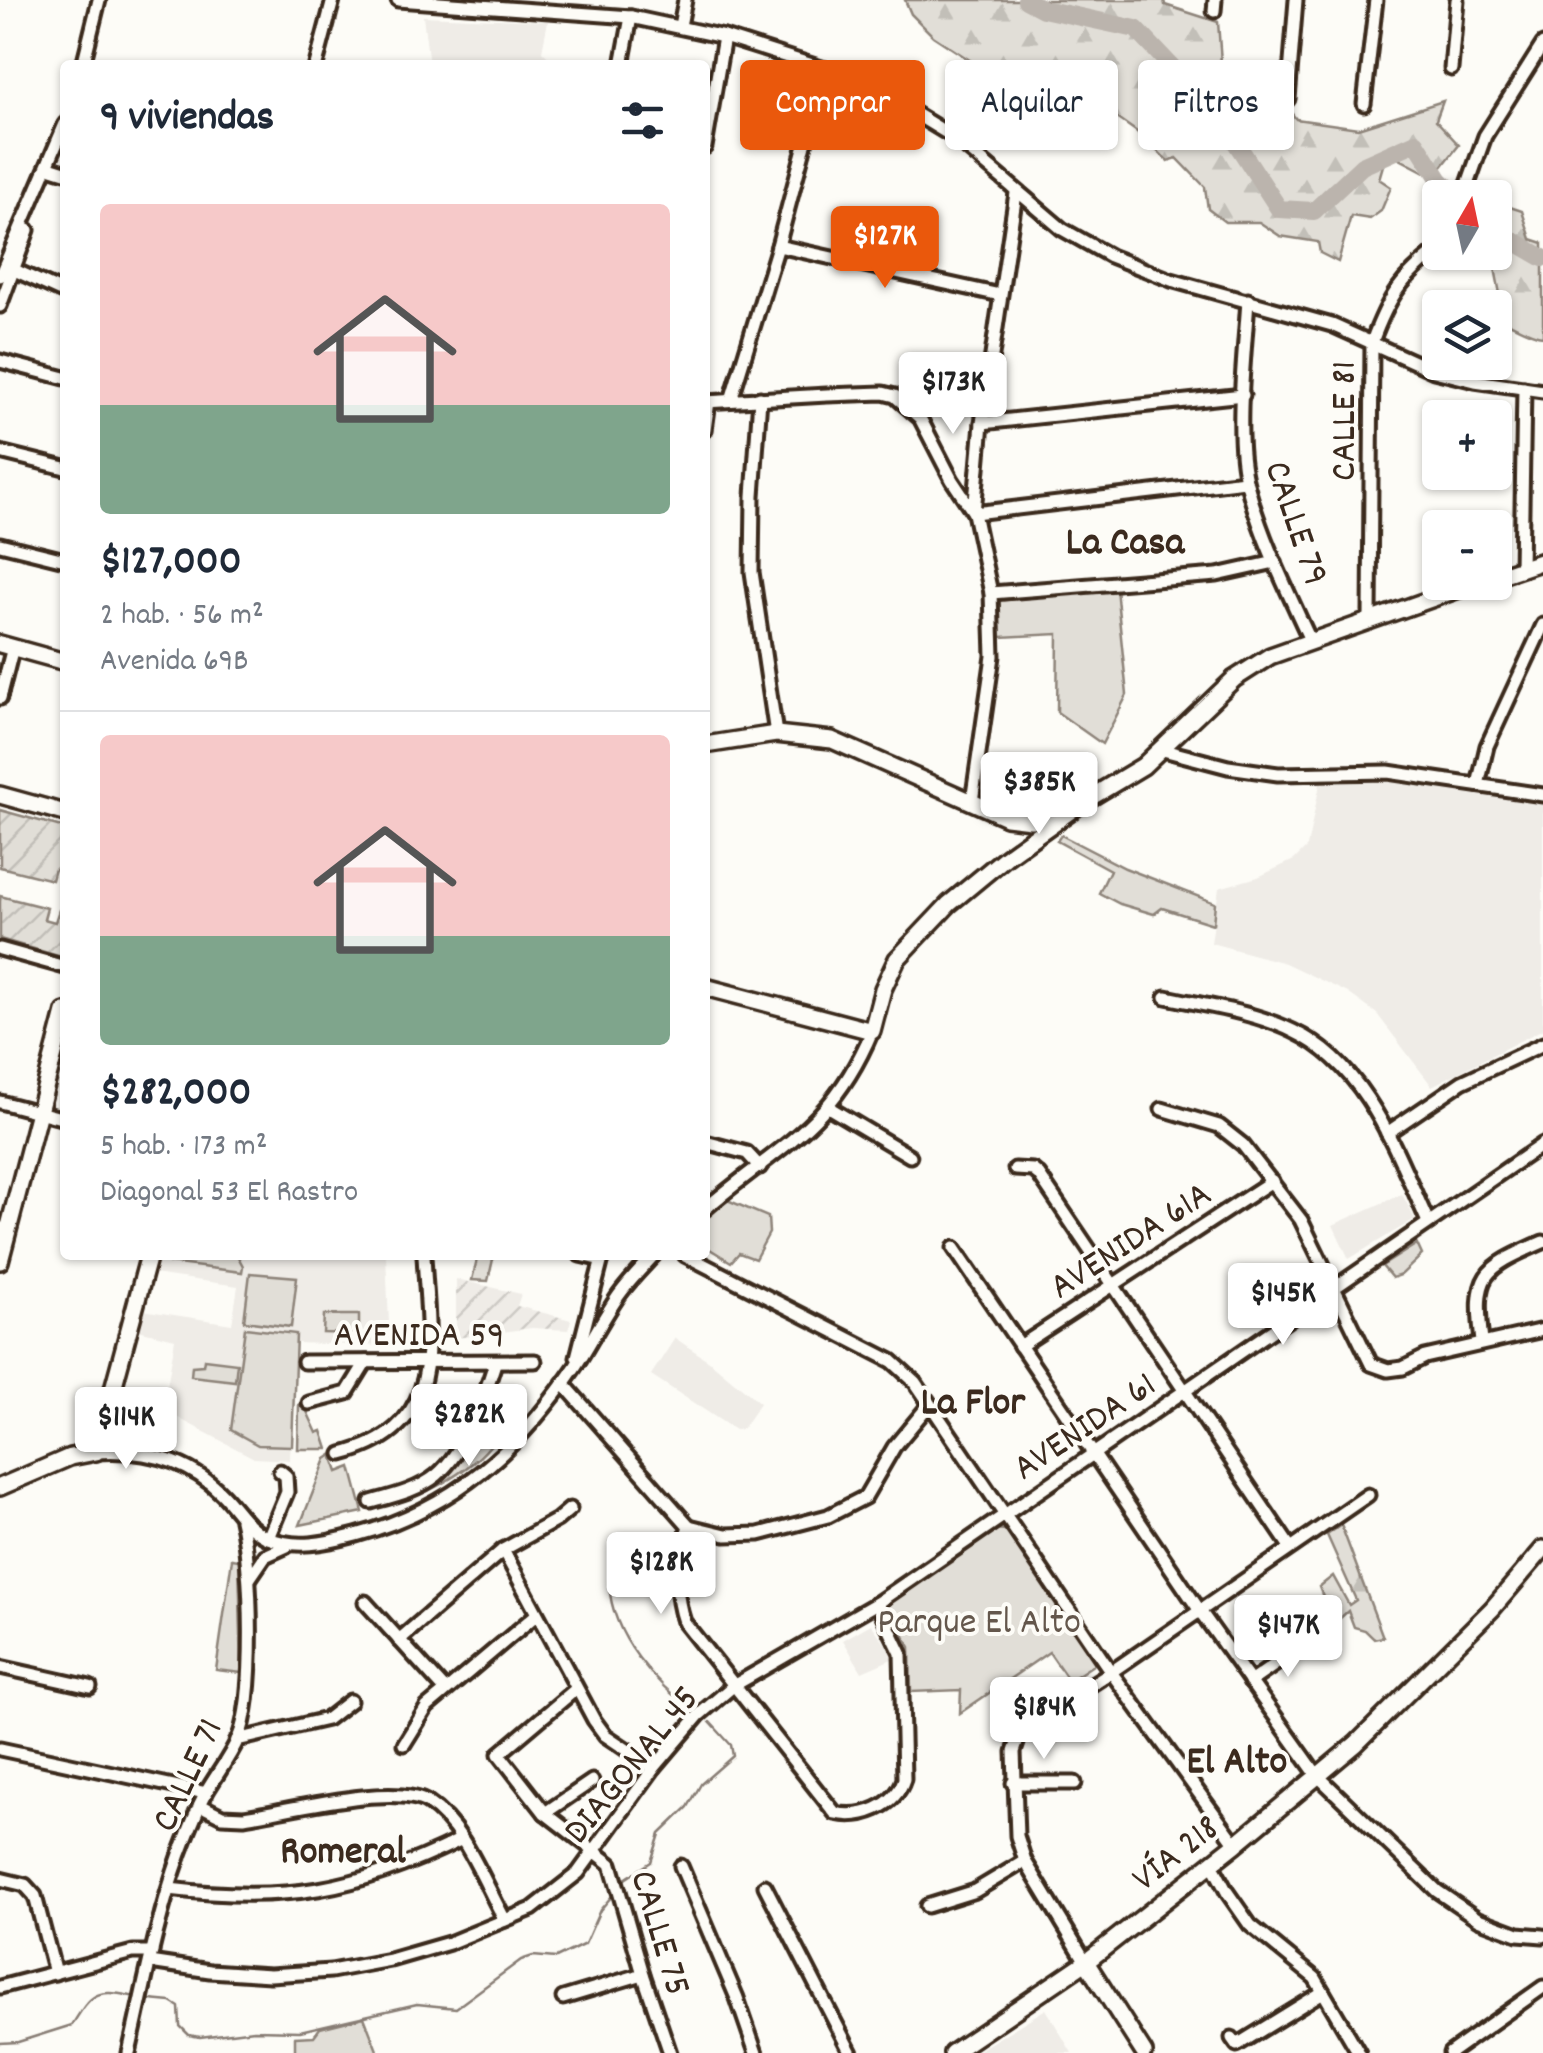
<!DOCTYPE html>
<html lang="es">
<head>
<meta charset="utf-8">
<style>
	body { margin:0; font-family:Dekko,sans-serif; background:#f2f2f3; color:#1f2937; height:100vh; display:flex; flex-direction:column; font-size:38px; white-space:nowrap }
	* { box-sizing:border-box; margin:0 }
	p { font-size:32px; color:#747a83 }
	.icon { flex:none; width:55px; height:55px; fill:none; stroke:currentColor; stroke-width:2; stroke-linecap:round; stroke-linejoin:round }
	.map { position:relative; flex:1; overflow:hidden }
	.sheet { position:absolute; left:60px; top:60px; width:650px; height:1200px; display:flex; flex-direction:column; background:#fff; border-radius:10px; box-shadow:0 2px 8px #0004 }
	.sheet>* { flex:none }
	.guide { position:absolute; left:740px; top:60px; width:652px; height:90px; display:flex; gap:20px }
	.needle { width:65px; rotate:9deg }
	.tools { position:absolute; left:1422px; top:180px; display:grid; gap:20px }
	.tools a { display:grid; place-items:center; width:90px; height:90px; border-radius:10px; background:#fff; box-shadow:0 2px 8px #0004; font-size:50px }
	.price { position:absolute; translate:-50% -85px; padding:0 22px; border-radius:10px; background:#fff; color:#222; font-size:32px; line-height:65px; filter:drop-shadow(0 2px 5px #0008) }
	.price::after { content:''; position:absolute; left:50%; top:60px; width:30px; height:22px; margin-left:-15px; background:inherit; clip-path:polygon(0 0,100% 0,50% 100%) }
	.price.on { background:#ea580c; color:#fff }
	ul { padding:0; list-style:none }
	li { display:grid; align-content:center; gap:20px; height:530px; padding:0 40px }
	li+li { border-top:2px solid #e0e1e3 }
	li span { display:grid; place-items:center; height:310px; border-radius:10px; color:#555 }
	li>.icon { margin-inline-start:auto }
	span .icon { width:180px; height:180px; fill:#fffc; stroke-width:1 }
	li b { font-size:42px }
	h2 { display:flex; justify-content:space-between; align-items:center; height:120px; padding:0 40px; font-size:42px }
	.chip { padding:0 35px; border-radius:10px; background:#fff; box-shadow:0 2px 8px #0004; font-size:35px; line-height:90px }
	.chip.on { background:#ea580c; color:#fff }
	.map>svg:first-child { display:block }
	.built { fill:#efece7 }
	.industrial { fill:url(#industrial-furrows) }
	.green { fill:#e1ded7; stroke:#8e847a; stroke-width:2.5 }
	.forest { fill:url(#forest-firs); stroke:#8e847a; stroke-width:2.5 }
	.garden { fill:url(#garden-furrows); stroke:#8e847a; stroke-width:2.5 }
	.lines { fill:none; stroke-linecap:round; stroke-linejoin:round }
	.stream { stroke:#887d74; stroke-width:2.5 }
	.river { stroke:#bbb4ad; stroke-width:18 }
	.minor-casing { stroke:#3b2a1e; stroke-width:19 }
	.major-casing { stroke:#3b2a1e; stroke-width:22 }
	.minor { stroke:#fdfcf7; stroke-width:11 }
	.major { stroke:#fdfcf7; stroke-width:15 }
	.labels { text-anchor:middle; stroke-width:8; stroke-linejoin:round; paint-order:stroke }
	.street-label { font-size:38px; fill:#3b2a1e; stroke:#fdfcf7 }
	.park-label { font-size:38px; fill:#64574c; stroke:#fdfcf7 }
	.neighbourhood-label { font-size:40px; font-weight:bold; fill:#3b2a1e; stroke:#fdfcf7 }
</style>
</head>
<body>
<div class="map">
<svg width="1543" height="2053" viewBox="0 0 1543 2053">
	<defs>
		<pattern id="industrial-furrows" width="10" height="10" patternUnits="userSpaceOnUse" patternTransform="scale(2.5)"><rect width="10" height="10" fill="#efece7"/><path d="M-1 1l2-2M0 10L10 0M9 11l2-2" fill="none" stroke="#cecbc6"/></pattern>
		<pattern id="forest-firs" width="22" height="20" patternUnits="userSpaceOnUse" patternTransform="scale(2.5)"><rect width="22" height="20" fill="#e1ded7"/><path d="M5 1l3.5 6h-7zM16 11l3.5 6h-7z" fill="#c2bfb8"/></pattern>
		<pattern id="garden-furrows" width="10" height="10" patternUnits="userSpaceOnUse" patternTransform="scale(2.5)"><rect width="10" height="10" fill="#e1ded7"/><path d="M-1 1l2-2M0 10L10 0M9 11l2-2" fill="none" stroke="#c2bfb8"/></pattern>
	</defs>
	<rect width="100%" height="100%" fill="#fdfcf7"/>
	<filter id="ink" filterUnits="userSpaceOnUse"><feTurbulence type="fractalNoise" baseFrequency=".01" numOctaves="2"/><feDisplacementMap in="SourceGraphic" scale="20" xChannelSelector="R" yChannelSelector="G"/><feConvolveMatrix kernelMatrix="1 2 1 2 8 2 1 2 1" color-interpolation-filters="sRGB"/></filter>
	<g filter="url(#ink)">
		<g class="built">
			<polygon points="423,16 548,21 542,51 556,65 429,65"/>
			<polygon points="1395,780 1543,801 1543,1029 1432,1086 1377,1014 1348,993 1285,963 1211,943 1219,888 1258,877 1294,860 1307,847 1320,784"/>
			<polygon points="1402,1194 1415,1219 1349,1259 1333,1225"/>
			<polygon points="159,1255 386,1255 390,1346 295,1343 290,1460 254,1458 163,1410 175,1339 138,1330 142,1310 232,1324 238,1286 153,1274"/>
			<polygon points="675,1338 712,1363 760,1403 742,1429 735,1430 651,1375"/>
			<polygon points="871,1624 887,1646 892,1659 862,1672 843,1640"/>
			<polygon points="1046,2009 1072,2053 974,2053"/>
		</g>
		<polygon class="industrial" points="456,1279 521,1294 517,1306 571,1320 568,1330 532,1328 456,1338"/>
		<g class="green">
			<polygon points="1116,588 1127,695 1102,744 1057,712 1058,634 1001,637 997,601"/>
			<polygon points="1061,835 1125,868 1215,903 1213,924 1162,908 1154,914 1120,904 1099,893 1110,870 1057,841"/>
			<polygon points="725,1199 768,1217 769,1233 755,1259 739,1253 731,1262 705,1246 705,1216"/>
			<polygon points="1417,1244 1422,1255 1401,1275 1392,1278 1382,1266"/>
			<polygon points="171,1255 237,1255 243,1266 242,1272 169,1263"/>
			<polygon points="478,1255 494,1255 488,1281 472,1280"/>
			<polygon points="250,1273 297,1277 291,1327 244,1321"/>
			<polygon points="324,1315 359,1315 359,1334 323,1333"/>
			<polygon points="245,1328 296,1334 292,1446 258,1445 231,1430"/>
			<polygon points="204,1359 237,1363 235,1381 191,1376 192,1366 203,1365"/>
			<polygon points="299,1405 305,1407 317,1433 322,1431 328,1449 298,1449"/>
			<path d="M 474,1431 L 495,1439 C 473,1471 412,1506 373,1505 L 437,1479 Z"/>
			<polygon points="332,1455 338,1472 351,1467 363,1512 300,1525 326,1459"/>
			<polygon points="994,1529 1006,1530 1096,1663 1069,1681 1049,1652 960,1713 961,1690 911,1692 910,1647 886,1603"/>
			<polygon points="232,1559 239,1560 242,1673 216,1670"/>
			<polygon points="364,2017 378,2053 295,2053 295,2037 314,2036 320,2028"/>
		</g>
		<g class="forest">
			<polygon points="905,0 1164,0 1165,5 1218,22 1221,62 1264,77 1296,119 1358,128 1443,101 1436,120 1459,145 1434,177 1394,156 1384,162 1379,179 1391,187 1381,211 1370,219 1351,216 1338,262 1320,253 1318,242 1280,236 1259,222 1225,222 1208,209 1205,187 1177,158 1168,161 1137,132 1079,91 1039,69 988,72 933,36 911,14"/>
			<path d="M 1495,202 L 1522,211 L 1531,239 L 1543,243 L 1543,336 C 1529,335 1514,324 1500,319 L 1500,294 L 1495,268 L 1472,253 L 1495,252 Z"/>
			<polygon points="1341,1525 1383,1637 1374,1639 1365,1630 1354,1627 1348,1611 1337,1621 1330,1608 1316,1610 1311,1604 1323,1597 1319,1587 1333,1576 1349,1605 1356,1600 1327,1535"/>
		</g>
		<g class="garden">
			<polygon points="0,810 65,828 65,871 55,869 52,880 0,867"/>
			<polygon points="0,896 47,908 44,919 55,922 59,910 65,910 65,958 0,939"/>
		</g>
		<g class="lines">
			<g class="stream">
				<path d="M 620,1538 C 615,1552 609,1568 609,1584 C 612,1637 656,1685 696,1713"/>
				<polyline points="625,1879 651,1862 660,1834 688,1807 701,1784 733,1756 731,1745 710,1722"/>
				<polyline points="150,2000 171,2002 179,2007 180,2026 189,2035 200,2037 254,2030 300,2031 417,2004 456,2008 521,1960 533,1956 556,1958 585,1944 600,1910 612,1896"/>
				<path d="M 0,2043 L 18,2042 L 72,2025 C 91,1995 94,1988 131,1996"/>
			</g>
			<g class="river">
				<polyline points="1026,0 1043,9 1136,29 1220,118 1279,209 1314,211 1362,166 1416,142 1440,180 1459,198"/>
				<polyline points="1495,230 1543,258"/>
			</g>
			<defs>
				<g id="minor">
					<polyline points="398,0 631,17 724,37 825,69 894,101 955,138 1062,229 1110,256 1171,280 1332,325 1434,371 1475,381 1543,391"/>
					<polyline points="1214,11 1215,0"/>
					<polyline points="680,26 685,0"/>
					<polyline points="83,65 99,0"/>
					<polyline points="316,65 333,0"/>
					<polyline points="622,65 631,17"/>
					<polyline points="1451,69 1457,0"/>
					<polyline points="1288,99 1296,0"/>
					<polyline points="1364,104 1376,0"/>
					<polyline points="705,147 724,37"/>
					<polyline points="49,167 65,172"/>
					<polyline points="1463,198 1485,136 1543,44"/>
					<polyline points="778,246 1000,295"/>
					<polyline points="10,268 65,293"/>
					<polyline points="0,276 65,124"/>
					<path d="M 1248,300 C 1245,350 1234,437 1247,484 C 1261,538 1287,590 1310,640"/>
					<polyline points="0,306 28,230"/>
					<polyline points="0,361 65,378"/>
					<polyline points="760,398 753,496 752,572 776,734"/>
					<polyline points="731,400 778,246 825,69"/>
					<polyline points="705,402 827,395 883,393 895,396 920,418 952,480 974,513 1245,481"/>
					<polyline points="982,423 1243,395"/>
					<polyline points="705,430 709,401"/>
					<polyline points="0,452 65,468"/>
					<polyline points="0,544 65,560"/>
					<polyline points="1521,568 1524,388"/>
					<polyline points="991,593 1217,575 1275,562"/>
					<path d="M 1370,619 L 1372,342 C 1389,296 1401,278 1440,248"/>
					<polyline points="0,698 13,647"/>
					<polyline points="1163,750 1228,767 1278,774 1388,772 1543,795"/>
					<polyline points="1478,785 1487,746 1543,625"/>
					<polyline points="972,802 993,656 991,593 974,513 982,423 1016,193"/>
					<polyline points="0,949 65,967"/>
					<path d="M 1166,997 C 1208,1006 1254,1012 1293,1031 C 1368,1066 1396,1152 1428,1222"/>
					<polyline points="0,1102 65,1119"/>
					<polyline points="828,1107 910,1156"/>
					<polyline points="1162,1109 1219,1126 1243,1145 1301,1220 1371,1364 1388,1370 1403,1368 1425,1357 1543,1330"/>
					<polyline points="1387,1133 1462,1082 1543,1044"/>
					<polyline points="705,1142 747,1153 760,1167"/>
					<polyline points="1015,1169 1033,1170 1039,1175 1290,1547"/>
					<path d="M 705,1209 C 779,1145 832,1127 872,1031"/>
					<polyline points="954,1248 1200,1611 1317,1775 1437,1891 1478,1919 1518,1934 1543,1936"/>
					<polyline points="580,1255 602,1260"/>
					<polyline points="685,1255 892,1361 915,1382 1111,1672 1236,1844"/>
					<path d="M 1482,1342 C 1474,1274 1481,1269 1543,1242"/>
					<polyline points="1020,1346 1272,1181"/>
					<polyline points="577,1357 603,1255"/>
					<polyline points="304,1362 535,1361"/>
					<polyline points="563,1383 689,1526"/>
					<polyline points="309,1403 347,1393 366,1362"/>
					<path d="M 96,1452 C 143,1449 189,1460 222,1494 C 237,1509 246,1527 266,1537 C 295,1550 326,1543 356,1535 C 453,1509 519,1449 575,1367 C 590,1344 603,1318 619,1295 C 629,1281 642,1268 654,1255"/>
					<path d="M 342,1454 C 449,1427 428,1340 424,1255"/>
					<path d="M 371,1502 C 393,1496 419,1490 437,1475 C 466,1450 484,1398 495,1363"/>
					<path d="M 689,1526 C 678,1561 672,1587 684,1622 L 835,1813 C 862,1819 895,1807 904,1779 L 901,1653 L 877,1603"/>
					<polyline points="689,1526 726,1535 759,1534 828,1516 865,1497 894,1447 929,1405"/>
					<polyline points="268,1538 287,1492 286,1476 280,1471"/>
					<polyline points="503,1550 594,1720 605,1735 654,1768"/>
					<polyline points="250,1578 265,1556 287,1546"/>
					<polyline points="365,1602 445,1690"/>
					<polyline points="399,1640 503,1550 557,1520 570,1509"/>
					<polyline points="0,1667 90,1687"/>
					<polyline points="1250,1682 1303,1645"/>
					<polyline points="576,1689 499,1754 545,1813 611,1864 643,1974 670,2053"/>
					<polyline points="237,1740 327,1719 350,1701"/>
					<polyline points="404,1744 427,1707 536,1615"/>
					<polyline points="0,1749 206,1793"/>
					<polyline points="1013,1783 1075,1783"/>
					<path d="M 200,1805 L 222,1816 L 244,1817 C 285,1811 396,1782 428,1803 C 465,1827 484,1883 505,1920"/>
					<polyline points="545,1813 592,1781"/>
					<polyline points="1212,1864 1227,1892 1250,1925 1315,1978 1359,2053"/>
					<polyline points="681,1866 737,1998 756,2053"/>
					<polyline points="0,1879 25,1885 35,1896 55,1973"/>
					<polyline points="765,1886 851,2053"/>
					<path d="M 169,1889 C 284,1903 356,1891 460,1840"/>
					<polyline points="927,1906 975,1891 1025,1861"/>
					<polyline points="150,1962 210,1971 270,1975 331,1971 390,1960 449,1943 532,1909 578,1873 654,1768 699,1715 733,1686 877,1603 1543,1144"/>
					<polyline points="1086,1962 1025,1861 1017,1836 1014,1752 1020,1734 1037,1719 1111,1672 1368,1495"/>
					<polyline points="0,1987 133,1952 152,1952"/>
					<polyline points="563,1998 643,1974"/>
					<polyline points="1232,2038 1237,2045 1323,1992"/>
					<path d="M 129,2053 C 144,1987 157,1918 180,1854 C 188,1833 196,1811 207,1791 C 217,1774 230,1757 238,1739 C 256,1699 252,1563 241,1520"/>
					<polyline points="1450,2053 1543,1987"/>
				</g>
				<g id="major">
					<polyline points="1495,577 1543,561"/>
					<polyline points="0,644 65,662"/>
					<polyline points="705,745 776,734 832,740 1006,817 1031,820 1061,811"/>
					<polyline points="0,795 65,813"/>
					<polyline points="705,987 872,1031 883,989 897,959 949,904 1006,857 1083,802 1143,766 1234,679 1270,656 1479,582"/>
					<polyline points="0,1261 65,1012"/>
					<polyline points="0,1487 70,1457 96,1452 149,1255"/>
					<polyline points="1086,1962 1144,2053"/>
					<polyline points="952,2053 1086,1962 1236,1844 1356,1744 1492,1609 1543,1549"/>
				</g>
			</defs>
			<use href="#minor" class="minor-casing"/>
			<use href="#major" class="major-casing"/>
			<use href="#minor" class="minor"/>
			<use href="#major" class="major"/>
		</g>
	</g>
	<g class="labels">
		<g class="street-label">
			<text transform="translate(1341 421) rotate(-90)" y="13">CALLE 81</text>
			<text transform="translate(1299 522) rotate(71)" y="13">CALLE 79</text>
			<text transform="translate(1129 1238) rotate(-33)" y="13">AVENIDA 61A</text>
			<text x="419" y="1345">AVENIDA 59</text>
			<text transform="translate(1083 1424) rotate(-34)" y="13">AVENIDA 61</text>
			<text transform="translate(629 1763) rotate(-51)" y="13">DIAGONAL 45</text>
			<text transform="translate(185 1774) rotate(-65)" y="13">CALLE 71</text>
			<text transform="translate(1174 1851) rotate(-38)" y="13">VÍA 218</text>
			<text transform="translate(663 1932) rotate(73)" y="13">CALLE 75</text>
		</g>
		<g class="park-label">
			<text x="979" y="1632">Parque El Alto</text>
		</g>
		<g class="neighbourhood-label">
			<text x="1125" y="553">La Casa</text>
			<text x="973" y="1413">La Flor</text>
			<text x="1237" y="1772">El Alto</text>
			<text x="343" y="1862">Romeral</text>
		</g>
	</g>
</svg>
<div class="tools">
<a><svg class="needle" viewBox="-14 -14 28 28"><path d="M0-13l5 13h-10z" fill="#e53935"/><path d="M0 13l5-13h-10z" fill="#747a83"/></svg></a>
<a><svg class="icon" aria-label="layers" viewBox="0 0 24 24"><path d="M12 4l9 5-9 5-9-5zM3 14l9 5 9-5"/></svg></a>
<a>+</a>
<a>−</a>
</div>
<b class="price on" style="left:885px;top:291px">$127K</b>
<b class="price" style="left:953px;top:437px">$173K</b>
<b class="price" style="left:1039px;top:837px">$385K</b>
<b class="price" style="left:1283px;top:1348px">$145K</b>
<b class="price" style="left:469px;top:1469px">$282K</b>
<b class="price" style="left:126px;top:1472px">$114K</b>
<b class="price" style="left:661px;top:1617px">$128K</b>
<b class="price" style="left:1288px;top:1680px">$147K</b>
<b class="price" style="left:1044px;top:1762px">$184K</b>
<div class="guide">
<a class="chip on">Comprar</a>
<a class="chip">Alquilar</a>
<a class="chip">Filtros</a>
</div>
<section class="sheet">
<h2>9 viviendas<svg class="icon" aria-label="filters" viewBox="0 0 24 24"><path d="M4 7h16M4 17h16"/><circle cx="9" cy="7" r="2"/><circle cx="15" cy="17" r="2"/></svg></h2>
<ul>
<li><span style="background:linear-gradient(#f6c9c9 65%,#7fa58c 0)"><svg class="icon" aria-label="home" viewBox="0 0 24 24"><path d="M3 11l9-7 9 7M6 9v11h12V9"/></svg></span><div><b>$127,000</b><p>2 hab. · 56 m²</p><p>Avenida 69B</p></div></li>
<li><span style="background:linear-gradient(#f6c9c9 65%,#7fa58c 0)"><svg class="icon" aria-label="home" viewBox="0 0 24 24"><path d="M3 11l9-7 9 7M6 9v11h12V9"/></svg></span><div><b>$282,000</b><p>5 hab. · 173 m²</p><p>Diagonal 53 El Rastro</p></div></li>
</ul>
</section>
</div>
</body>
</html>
